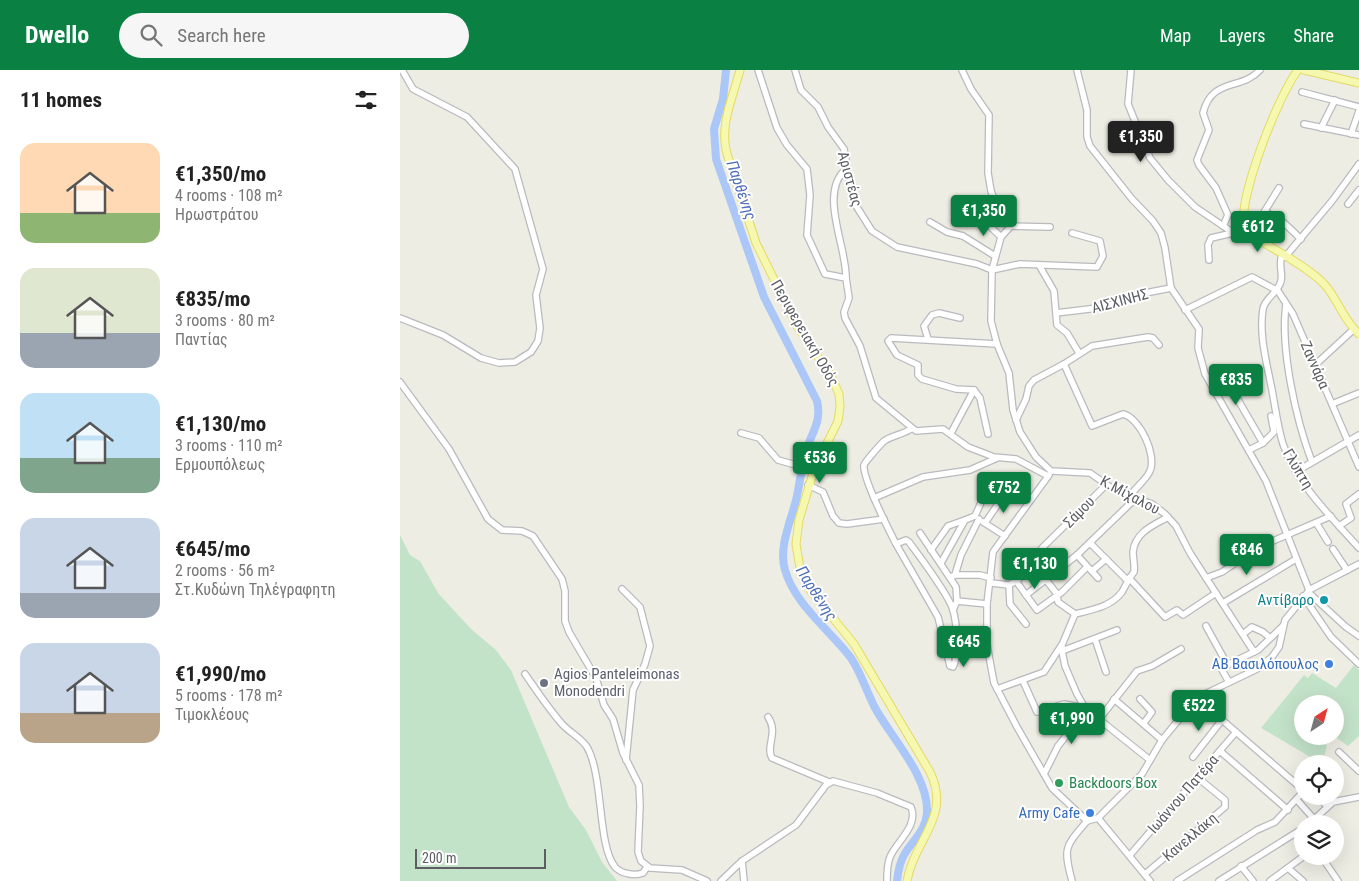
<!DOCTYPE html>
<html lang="en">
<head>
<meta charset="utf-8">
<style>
	body { margin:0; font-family:"Roboto Condensed",sans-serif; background:#f6f6f6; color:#222; height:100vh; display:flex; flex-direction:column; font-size:19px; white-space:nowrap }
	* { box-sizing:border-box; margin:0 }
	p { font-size:16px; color:#767676 }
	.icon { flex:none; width:28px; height:28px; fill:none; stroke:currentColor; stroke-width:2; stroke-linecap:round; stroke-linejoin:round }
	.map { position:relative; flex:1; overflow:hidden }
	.sheet { display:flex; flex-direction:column; background:#fff; width:400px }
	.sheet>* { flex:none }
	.needle { width:32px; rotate:36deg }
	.tools { position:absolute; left:894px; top:625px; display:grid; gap:10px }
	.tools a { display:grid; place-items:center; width:50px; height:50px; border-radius:50%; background:#fff; box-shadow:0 5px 20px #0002; font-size:25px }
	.scale { position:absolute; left:15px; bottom:12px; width:131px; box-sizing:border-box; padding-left:5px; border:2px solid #5c5e63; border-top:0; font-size:14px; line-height:18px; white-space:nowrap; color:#5c5e63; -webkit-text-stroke:4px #fff; paint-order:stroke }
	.price { position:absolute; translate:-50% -42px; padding:0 11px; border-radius:5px; background:#0b8043; color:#fff; font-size:16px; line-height:32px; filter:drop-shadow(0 1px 2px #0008) }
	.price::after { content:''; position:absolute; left:50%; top:30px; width:15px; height:11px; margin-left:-8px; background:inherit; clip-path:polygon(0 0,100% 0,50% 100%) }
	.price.on { background:#222; color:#fff }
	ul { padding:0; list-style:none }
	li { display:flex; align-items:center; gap:15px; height:125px; padding:0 20px }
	li span { display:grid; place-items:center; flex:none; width:140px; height:100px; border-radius:15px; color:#555 }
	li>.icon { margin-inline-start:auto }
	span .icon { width:60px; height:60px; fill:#fffc; stroke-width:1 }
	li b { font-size:21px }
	h2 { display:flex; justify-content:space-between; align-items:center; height:60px; padding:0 20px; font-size:21px }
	header { display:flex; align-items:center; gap:30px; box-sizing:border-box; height:70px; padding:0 25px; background:#0b8043; color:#fff }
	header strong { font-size:24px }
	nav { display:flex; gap:28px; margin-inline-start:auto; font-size:18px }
	.search { width:350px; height:45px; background:#f6f6f6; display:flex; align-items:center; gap:12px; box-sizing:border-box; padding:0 18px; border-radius:28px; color:#767676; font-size:19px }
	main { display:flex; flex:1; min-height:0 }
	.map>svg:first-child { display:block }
	.green { fill:#c3e3c9 }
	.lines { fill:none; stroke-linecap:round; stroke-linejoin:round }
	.river { stroke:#aac7f8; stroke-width:8 }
	.minor-casing { stroke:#b9babf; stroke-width:8 }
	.major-casing { stroke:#e5da65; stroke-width:9 }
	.minor { stroke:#fff; stroke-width:5.5 }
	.major { stroke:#f5f8ae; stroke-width:7 }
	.culture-dot { fill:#0f9aa8; stroke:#fff; stroke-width:2 }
	.shop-dot { fill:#3f7fe0; stroke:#fff; stroke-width:2 }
	.worship-dot { fill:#6b7280; stroke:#fff; stroke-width:2 }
	.leisure-dot { fill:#2e9e5b; stroke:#fff; stroke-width:2 }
	.labels { text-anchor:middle; stroke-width:4; stroke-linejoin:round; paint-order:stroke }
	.street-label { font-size:15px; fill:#5c5e63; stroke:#fff }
	.culture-label { font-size:15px; fill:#0d838f; stroke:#fff; text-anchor:end }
	.shop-label { font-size:15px; fill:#366cbe; stroke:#fff; text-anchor:end }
	.worship-label { font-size:15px; fill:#5b616d; stroke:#fff; text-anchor:start }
	.leisure-label { font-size:15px; fill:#27864d; stroke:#fff; text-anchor:start }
	.water-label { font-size:16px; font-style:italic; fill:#4e6eb9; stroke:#fff }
</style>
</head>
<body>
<header>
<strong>Dwello</strong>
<div class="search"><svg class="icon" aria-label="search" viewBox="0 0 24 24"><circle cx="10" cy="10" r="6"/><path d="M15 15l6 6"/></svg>Search here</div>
<nav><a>Map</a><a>Layers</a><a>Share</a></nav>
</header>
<main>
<section class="sheet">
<h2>11 homes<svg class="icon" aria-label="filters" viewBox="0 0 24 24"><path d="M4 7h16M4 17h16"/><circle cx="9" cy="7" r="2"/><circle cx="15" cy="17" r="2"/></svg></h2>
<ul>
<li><span style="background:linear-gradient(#ffd9b3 70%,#8fb573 0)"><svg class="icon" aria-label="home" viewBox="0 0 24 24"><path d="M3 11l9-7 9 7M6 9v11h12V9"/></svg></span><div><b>€1,350/mo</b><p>4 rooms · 108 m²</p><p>Ηρωστράτου</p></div></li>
<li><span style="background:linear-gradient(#dfe7d0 65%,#9aa5b1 0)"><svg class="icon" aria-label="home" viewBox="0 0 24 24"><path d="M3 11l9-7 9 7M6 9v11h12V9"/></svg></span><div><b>€835/mo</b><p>3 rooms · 80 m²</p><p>Παντίας</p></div></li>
<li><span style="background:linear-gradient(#bfe0f5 65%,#7fa58c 0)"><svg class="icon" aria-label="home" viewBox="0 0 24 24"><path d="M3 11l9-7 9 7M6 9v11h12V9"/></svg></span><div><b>€1,130/mo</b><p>3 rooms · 110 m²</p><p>Ερμουπόλεως</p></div></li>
<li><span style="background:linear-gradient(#c9d6e8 75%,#9aa5b1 0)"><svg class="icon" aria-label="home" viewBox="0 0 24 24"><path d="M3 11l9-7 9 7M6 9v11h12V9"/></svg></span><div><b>€645/mo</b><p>2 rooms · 56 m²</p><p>Στ.Κυδώνη Τηλέγραφητη</p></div></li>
<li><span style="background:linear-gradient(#c9d6e8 70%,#b9a48a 0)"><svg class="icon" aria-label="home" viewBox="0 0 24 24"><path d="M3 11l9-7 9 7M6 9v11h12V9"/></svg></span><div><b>€1,990/mo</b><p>5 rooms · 178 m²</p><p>Τιμοκλέους</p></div></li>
</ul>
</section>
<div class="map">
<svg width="959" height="811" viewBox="0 0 959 811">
	<rect width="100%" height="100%" fill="#edede4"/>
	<g class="green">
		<polygon points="0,465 10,485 20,491 38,523 71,559 96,580 111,600 169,737 186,760 202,792 217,811 0,811"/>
		<polygon points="954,595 959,600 959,666 948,676 934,666 935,634 902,634 902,666 919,666 918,668 927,676 922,694 861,658 904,605 908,608 912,603 936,618"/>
	</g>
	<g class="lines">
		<path class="river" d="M 326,0 L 323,29 L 314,59 L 316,89 L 364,227 L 417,331 C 422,351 412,362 406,381 C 402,395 400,411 397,426 C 392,449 378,476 385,500 C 395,535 430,560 451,588 C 461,603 466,620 474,636 C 491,668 529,706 527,743 C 526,761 512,771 504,785 C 499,794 498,802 497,811"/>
		<defs>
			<g id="minor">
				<polyline points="358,0 377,58 387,75 407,99 410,125 407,165 425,204 446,208 449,228 444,242 445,248 460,276 476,328 516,361 543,359 568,377 594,387 616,389 648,406"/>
				<polyline points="395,0 401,20 418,37 428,57 444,79 453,131 472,161 497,177 577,194 592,200"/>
				<polyline points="562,0 571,19 589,45 588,103 591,121 598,139 612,152 611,156 601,167 592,200 591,251 597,274 609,303 613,340 620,362 636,387 651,401 690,403 716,421 752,434 765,444 776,456 790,483 854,582"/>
				<polyline points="677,0 687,40 687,67 690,76 732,129 753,151 761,163 765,178 771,218 799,259 798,278 805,304 866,411 909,520 908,522 946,557 959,566"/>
				<polyline points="731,0 728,34 750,88 768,110 795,137 835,164"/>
				<polyline points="902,22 959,37"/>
				<polyline points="904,54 959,65"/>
				<polyline points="921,58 935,30"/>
				<polyline points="951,64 959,41"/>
				<path d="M 446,99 C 418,123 447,177 446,208"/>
				<polyline points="566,133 601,167"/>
				<polyline points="948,134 959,120"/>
				<polyline points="866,142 883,152 901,169"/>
				<polyline points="530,152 547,162 563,166 595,186"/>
				<polyline points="611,156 650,157"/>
				<path d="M 823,156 L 828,145 L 816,118 L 799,95 L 797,90 L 809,60 L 803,43 C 812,7 841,21 860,0"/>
				<polyline points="850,165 879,118"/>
				<path d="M 882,185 C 878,194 883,202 881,211 C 878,223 865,228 863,239 C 859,264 866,290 871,315 C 875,334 877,355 883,374 C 895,412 933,449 959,478"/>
				<polyline points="885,187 932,131 959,94"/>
				<polyline points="809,190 808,175 811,168 846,160"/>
				<polyline points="639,195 654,221 657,255 667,263 679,283"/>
				<polyline points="592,200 620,194 697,197 703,186 700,171 672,163"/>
				<path d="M 886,234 C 880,279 896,350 912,392"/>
				<polyline points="785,240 852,207 878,221 893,244 959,397"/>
				<polyline points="656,243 706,237 730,226 771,218"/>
				<polyline points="0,248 43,265 81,288 99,293 115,292 131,282 138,271 140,258 136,225 143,199 115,99 67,47 13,19 2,0"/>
				<polyline points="528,269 524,256 532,245 539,243 560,248"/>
				<path d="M 664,294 L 692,356 L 723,344 C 740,348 757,385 750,401 C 746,410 736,417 730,426"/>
				<polyline points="915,295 954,259"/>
				<polyline points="823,304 863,373"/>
				<polyline points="0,312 49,379 88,449 102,460 122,461 133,466 162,509 165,521 165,551 169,562 196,608 204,635 213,649 223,683 239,715 240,736 238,782 241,791 250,798 282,800 307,811"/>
				<polyline points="574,320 556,319 522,309 518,305 518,295 497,285 488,271 491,268 597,274"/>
				<polyline points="932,334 959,323"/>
				<polyline points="616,350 626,329 629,316 634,310 664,294 692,276 748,267 753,268 759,275"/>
				<polyline points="341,363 359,368 378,390 414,400"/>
				<polyline points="551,363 574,320 580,328 588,364"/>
				<polyline points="849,380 863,373 874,362 871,346 876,354"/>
				<polyline points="897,401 959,365"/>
				<polyline points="649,405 593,482 587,534 587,575 594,613 617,657 652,718 687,751"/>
				<polyline points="408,415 423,422 433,446 439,453 447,454 484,449"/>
				<polyline points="474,428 523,407 570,400 597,388"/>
				<polyline points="583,452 605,466"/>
				<polyline points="585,453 611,415"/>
				<polyline points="917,454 928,472"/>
				<polyline points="939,456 951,448 946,434 959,424"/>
				<polyline points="520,463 556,517 557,531 553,540"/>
				<polyline points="690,473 727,510"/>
				<path d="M 496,474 L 538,547 L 550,596 L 553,597 C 559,586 557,553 553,540 C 549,525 520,487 509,472 L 506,470 L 496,474 C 489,460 462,408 464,395 C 464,393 480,375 483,372 C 489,366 502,365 511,359"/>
				<polyline points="933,479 947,500"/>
				<polyline points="531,480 548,456 565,450"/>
				<polyline points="677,485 698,508"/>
				<polyline points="632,492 657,524"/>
				<polyline points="541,493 565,450 575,446 583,428 598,410 602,410 631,429"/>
				<polyline points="692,501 706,489"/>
				<polyline points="555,505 580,505 591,508"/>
				<polyline points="551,507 555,505 561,485 579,449"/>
				<polyline points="729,508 765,547 777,540 783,545 816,523"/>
				<polyline points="806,508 822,502 859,477 931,446"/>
				<polyline points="616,511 637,540 662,522 687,497"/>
				<polyline points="591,513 609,515 616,511 627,502 642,478 706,415"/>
				<polyline points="609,515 610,534 626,554"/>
				<polyline points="222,519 240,537 250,576 245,594 233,620 226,690"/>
				<polyline points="909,520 959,494"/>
				<polyline points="657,524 658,532 675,544"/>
				<polyline points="626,525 677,485 736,428"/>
				<polyline points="903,526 931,567 959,594"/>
				<polyline points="557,531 587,534"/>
				<polyline points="823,533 896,489"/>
				<polyline points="806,556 827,594"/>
				<polyline points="843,564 852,557 863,562 870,568"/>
				<polyline points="695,569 706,602"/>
				<polyline points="662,581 717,560"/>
				<path d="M 125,604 C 137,621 148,638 162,654 C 169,662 181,668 187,677 C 204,707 197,774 215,797 C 221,804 235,806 243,803 L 247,797"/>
				<polyline points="623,611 637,642 664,634 685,638"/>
				<polyline points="829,612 822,600 823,597 858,580 883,556"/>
				<polyline points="597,619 644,602 661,576"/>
				<polyline points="714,629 762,670"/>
				<polyline points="740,629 752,642 744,653"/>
				<polyline points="799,630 902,719"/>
				<path d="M 368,647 C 379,663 365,677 372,688 L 429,712"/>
				<polyline points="700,648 737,601 752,596 781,579"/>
				<polyline points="820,681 888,740"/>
				<polyline points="939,682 959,701"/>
				<polyline points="793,687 822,650"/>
				<path d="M 750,690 L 685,638 L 677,624 L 665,596 L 662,581 L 662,575 L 675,544 C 691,540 711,537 722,522 C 726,515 729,508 734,502 C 735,495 733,489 733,482 C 735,462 754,455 768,447"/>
				<polyline points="644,704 658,676 688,639"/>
				<polyline points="917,726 927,736"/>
				<polyline points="897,730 914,749"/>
				<polyline points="698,748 750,811"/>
				<polyline points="687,751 698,748 742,704 762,670 781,647 807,623 857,599 872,587 879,577 885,550 908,522"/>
				<polyline points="909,754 933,732 959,727"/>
				<polyline points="730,785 836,662"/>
				<polyline points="921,786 938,811"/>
				<polyline points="342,791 344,811"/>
				<polyline points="841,796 853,811"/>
				<polyline points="888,798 903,811"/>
				<polyline points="745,804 825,737 825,730 798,708"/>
				<path d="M 321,811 L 342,791 L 396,755 L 426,715 L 433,711 L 477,723 L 511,737 C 519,756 496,772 490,787 C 487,794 487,803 487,811"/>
				<path d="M 672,811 C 663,777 665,777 687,751"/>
				<polyline points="777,811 857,760 875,752 902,723"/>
				<polyline points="819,811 902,759"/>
				<polyline points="870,811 904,786"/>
			</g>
			<g id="major">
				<path d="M 340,0 C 333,27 319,56 327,84 L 356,173 L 397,256 L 431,306 L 439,324 L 440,337 L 438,351 L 414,400 L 399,450 L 396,474 L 401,504 L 410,520 L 454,574 L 530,702 C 552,747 514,770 507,811"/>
				<path d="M 898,0 C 879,24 838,127 844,157 L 850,165 C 871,177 911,199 925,215 C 938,230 944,251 959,264"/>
				<polyline points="904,0 959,13"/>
			</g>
		</defs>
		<use href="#minor" class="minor-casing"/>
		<use href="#major" class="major-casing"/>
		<use href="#minor" class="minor"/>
		<use href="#major" class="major"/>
	</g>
	<circle class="culture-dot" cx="924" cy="530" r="5"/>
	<g class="shop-dot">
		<circle cx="929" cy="594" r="5"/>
		<circle cx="690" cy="743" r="5"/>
	</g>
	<circle class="worship-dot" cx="144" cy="613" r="5"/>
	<circle class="leisure-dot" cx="659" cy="713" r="5"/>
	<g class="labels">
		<g class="street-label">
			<text transform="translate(450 109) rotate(75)" y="5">Αριστέας</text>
			<text transform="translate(720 231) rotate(-15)" y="5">ΑΙΣΧΙΝΗΣ</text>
			<text transform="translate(405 263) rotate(60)" y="5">Περιφερειακή Οδός</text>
			<text transform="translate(915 295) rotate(66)" y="5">Ζαννάρα</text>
			<text transform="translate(898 399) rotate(59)" y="5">Γλύπτη</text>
			<text transform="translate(730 425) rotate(28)" y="5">Κ.Μίχαλου</text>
			<text transform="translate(679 442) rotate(-45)" y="5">Σάμου</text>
			<text transform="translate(783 724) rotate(-49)" y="5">Ιωάννου Πατέρα</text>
			<text transform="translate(790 767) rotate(-40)" y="5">Κανελλάκη</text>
		</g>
		<g class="culture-label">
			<text x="914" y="535">Αντίβαρο</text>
		</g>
		<g class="shop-label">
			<text x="919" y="599">ΑΒ Βασιλόπουλος</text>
			<text x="680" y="748">Army Cafe</text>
		</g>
		<g class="worship-label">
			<text x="154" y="609">Agios Panteleimonas<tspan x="154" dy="17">Monodendri</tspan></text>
		</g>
		<g class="leisure-label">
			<text x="669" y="718">Backdoors Box</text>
		</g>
		<g class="water-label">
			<text transform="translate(342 120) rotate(71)" y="6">Παρθένης</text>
			<text transform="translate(417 523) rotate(57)" y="6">Παρθένης</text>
		</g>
	</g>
</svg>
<div class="tools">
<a><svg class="needle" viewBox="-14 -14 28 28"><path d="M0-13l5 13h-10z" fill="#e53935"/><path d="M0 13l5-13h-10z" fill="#767676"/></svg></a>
<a><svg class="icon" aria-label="locate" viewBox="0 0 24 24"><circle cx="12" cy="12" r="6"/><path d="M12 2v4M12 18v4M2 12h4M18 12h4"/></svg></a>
<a><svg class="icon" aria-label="layers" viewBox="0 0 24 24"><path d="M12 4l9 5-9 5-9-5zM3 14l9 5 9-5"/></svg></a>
</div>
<div class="scale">200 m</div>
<b class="price on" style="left:741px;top:93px">€1,350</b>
<b class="price" style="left:584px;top:167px">€1,350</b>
<b class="price" style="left:858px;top:183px">€612</b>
<b class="price" style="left:836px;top:336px">€835</b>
<b class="price" style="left:420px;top:414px">€536</b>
<b class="price" style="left:604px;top:444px">€752</b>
<b class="price" style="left:847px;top:506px">€846</b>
<b class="price" style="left:635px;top:520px">€1,130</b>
<b class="price" style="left:564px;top:598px">€645</b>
<b class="price" style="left:799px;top:662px">€522</b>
<b class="price" style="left:672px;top:675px">€1,990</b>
</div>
</main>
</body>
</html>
